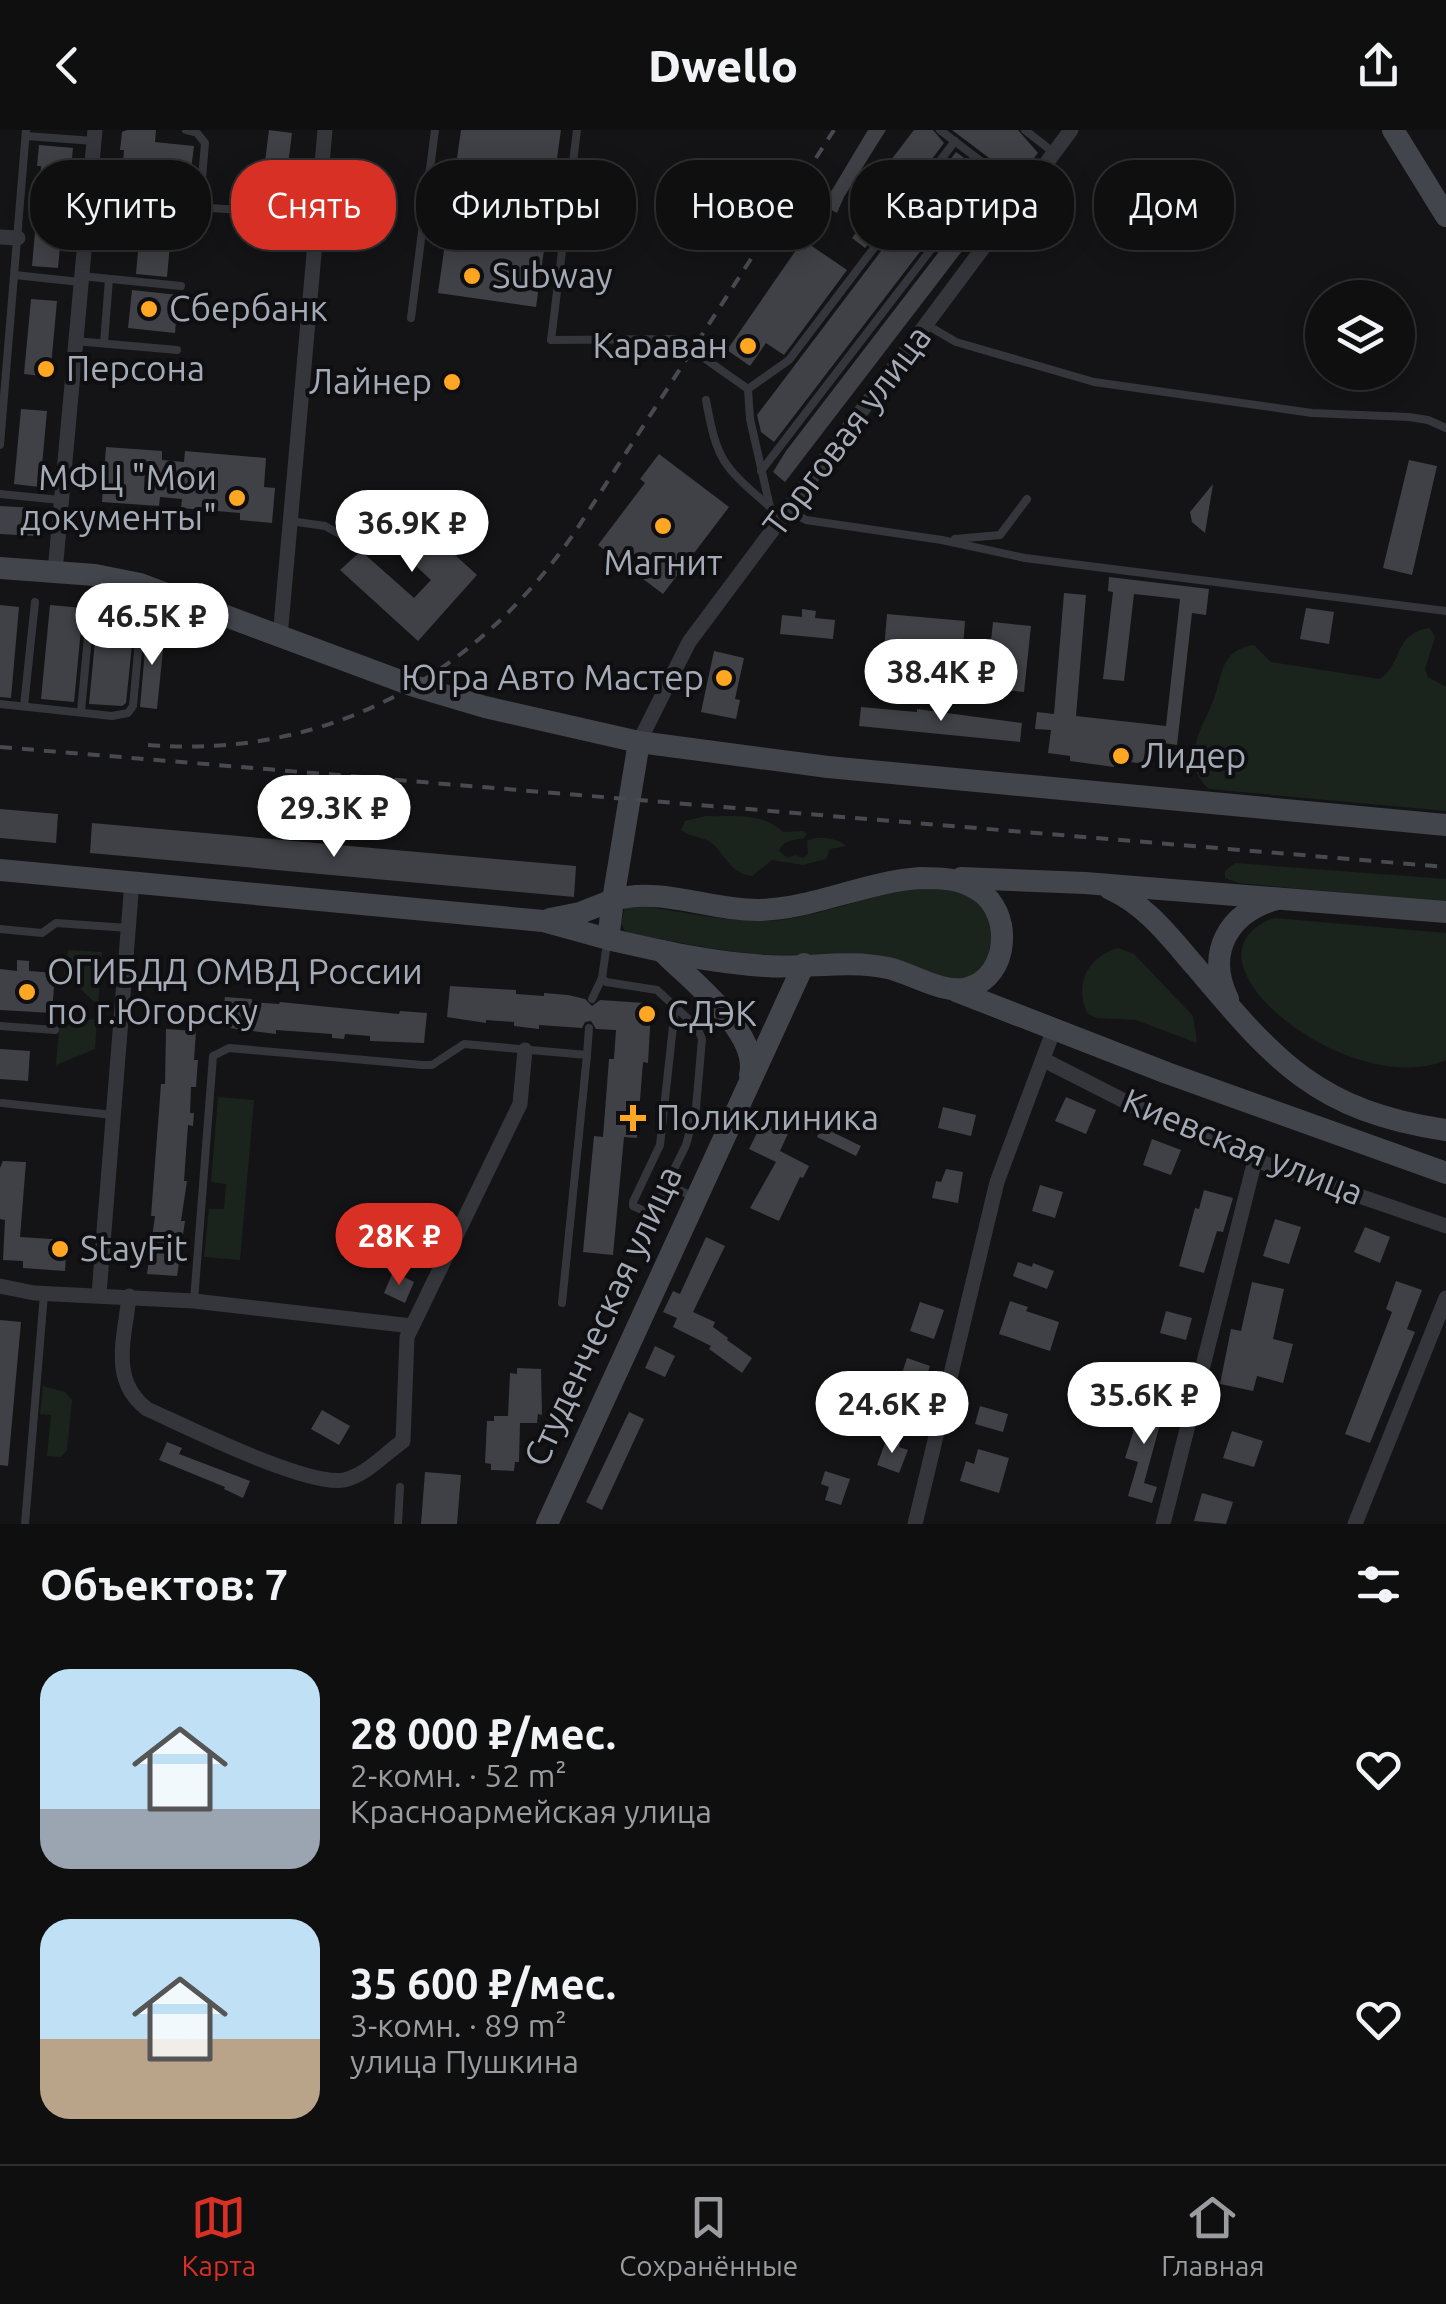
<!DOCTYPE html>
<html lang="ru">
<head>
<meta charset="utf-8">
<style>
	body { margin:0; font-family:Ubuntu,sans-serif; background:#181819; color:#f1f3f6; height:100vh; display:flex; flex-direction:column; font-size:38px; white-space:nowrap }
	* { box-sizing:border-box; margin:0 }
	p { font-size:32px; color:#9b9c9f }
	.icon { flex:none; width:55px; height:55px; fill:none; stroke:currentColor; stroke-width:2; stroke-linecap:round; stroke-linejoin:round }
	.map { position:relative; height:1394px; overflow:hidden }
	.sheet { display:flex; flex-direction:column; background:#0f0f10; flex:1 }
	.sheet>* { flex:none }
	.top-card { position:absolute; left:30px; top:30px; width:1388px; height:90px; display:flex; gap:20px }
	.buttons { position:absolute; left:1305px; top:150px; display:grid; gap:20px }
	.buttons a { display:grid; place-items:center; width:110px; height:110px; border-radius:50%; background:#0f0f10; box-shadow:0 5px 25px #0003,0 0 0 2px #2f2f30; font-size:50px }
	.price { position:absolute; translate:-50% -85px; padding:0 22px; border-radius:35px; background:#fff; color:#222; font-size:32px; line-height:65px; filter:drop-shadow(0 2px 5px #0008) }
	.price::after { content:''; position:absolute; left:50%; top:60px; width:30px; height:22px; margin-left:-15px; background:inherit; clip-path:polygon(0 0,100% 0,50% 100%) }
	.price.active { background:#d93025; color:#fff }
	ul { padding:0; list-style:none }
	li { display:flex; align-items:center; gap:30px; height:250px; padding:0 40px }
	li span { display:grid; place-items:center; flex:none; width:280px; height:200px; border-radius:30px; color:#555 }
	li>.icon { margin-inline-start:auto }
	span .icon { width:120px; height:120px; fill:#fffc; stroke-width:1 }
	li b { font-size:42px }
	h2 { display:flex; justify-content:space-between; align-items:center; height:120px; padding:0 40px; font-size:42px }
	.chip { padding:0 35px; border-radius:40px; background:#0f0f10; box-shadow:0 5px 25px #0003,0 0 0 2px #2f2f30; font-size:35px; line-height:90px }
	.chip.active { background:#d93025; color:#fff }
	header { display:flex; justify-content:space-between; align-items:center; height:130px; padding:0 40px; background:#0f0f10; font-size:45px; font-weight:800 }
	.tabs { display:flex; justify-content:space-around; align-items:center; height:140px; border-top:2px solid #2f2f30; background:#0f0f10; font-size:28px; color:#9b9c9f }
	.tabs a { display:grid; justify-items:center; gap:5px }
	.tabs .active { color:#d93025 }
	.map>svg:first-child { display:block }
	.green { fill:#1b241c }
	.building { fill:#3f4146 }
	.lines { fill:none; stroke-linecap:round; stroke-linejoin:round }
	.lane { stroke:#34363b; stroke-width:8 }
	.street { stroke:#34363b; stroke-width:15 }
	.secondary { stroke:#42454b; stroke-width:22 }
	.rail { stroke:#474a50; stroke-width:4; stroke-dasharray:12 10; stroke-linecap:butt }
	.poi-dot { fill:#ffa722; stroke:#0f0f11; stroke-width:4 }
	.labels { text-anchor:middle; stroke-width:8; stroke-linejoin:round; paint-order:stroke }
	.poi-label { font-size:35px; fill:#a4abb7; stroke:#0f0f11; text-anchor:start }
	.street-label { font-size:35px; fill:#a4abb7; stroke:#0f0f11 }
</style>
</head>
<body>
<header><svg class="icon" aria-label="back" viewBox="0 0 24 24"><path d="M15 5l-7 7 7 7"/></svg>Dwello<svg class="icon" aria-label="share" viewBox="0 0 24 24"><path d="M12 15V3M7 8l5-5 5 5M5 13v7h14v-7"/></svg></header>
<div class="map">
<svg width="1446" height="1394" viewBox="0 0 1446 1394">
	<rect width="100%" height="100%" fill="#141416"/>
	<g class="green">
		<path d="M 1430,498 L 1435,507 L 1425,539 L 1428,547 L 1446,557 L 1446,681 L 1209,659 C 1177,630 1204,597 1215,566 C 1223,540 1222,520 1254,515 L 1271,532 L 1380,549 C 1404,533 1393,503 1430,498 Z"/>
		<path d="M 706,686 C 732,687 763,682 783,702 L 803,701 L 807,704 L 804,708 C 792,711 784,709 779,721 L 788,728 L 795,725 L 803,728 L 808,724 L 807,711 C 818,705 837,708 846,716 L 830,719 L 826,729 L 803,735 L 772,730 L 752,746 C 732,744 726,727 713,714 C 704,706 691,708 681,700 L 685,691 Z"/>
		<polygon points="1235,733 1446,749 1446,772 1238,753 1225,748 1225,741"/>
		<path d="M 917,759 C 929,760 944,758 956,761 C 1004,773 1002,847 959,849 C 944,850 899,829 877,826 C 836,821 795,827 754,824 C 714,820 673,811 633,804 L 625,801 L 621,793 L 625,777 L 635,775 C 682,781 734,795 781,790 C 827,784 871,764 917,759 Z"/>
		<path d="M 1274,788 L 1446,803 L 1446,930 C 1350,972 1167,827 1274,788 Z"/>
		<path d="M 1118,818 L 1134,824 L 1193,886 L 1197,913 L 1136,890 L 1097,888 L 1088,884 C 1073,856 1088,826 1118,818 Z"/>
		<polygon points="68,820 102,822 98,875 64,844"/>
		<polygon points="60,887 97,890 95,919 56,935"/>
		<polygon points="218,967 254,970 240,1130 204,1127 209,1079 224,1079 226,1054 211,1052"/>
		<polygon points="43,1256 65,1262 72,1270 67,1320 61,1327 47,1326 51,1285 40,1284"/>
	</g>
	<g class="building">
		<polygon points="127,0 156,0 155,12 194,16 190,48 122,44 124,20 120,20 122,2"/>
		<polygon points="269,0 292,3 286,51 263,48"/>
		<polygon points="461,0 561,0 536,177 438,163"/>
		<polygon points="868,0 886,0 844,67 837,83 823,75"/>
		<polygon points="914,0 933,0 944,13 865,118 852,108 868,87 855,77"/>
		<polygon points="952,0 1018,0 1038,23 1017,49"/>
		<polygon points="39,15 73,18 71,39 67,38 58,138 32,136 41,36 37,36"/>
		<polygon points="956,22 982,41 774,312 761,302 757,285"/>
		<polygon points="994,50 1008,61 785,352 773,342 786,321"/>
		<polygon points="136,81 179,84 176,115 170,114 167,147 136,144 139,111 133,111"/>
		<polygon points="803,110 847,140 784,225 766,213 750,236 727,220"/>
		<polygon points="132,160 178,165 175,203 128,198"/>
		<polygon points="31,169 57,171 50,247 24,244"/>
		<polygon points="21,279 47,281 40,357 14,354"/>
		<polygon points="106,317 162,321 162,330 184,332 185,321 266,328 264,357 275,358 272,393 240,390 240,383 181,378 182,369 160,367 159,376 102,372"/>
		<polygon points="659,324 729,377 663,464 598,415 645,353 640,349"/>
		<polygon points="1409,330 1437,336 1412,445 1383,438"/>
		<polygon points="1213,354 1205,403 1192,392 1190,382"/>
		<polygon points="400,375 477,445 418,511 340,440 361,421 414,468 431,450 377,400"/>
		<polygon points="0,376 36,378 34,406 0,404"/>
		<polygon points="1109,447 1209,459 1206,485 1192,483 1177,615 1156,612 1153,635 1115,630 1114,637 1070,631 1070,626 1048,623 1051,600 1035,599 1037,582 1054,584 1064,463 1086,465 1076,586 1166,596 1180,469 1134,464 1124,551 1103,549 1113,462 1108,461"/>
		<polygon points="0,475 19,477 11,568 0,567"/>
		<polygon points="50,475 83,478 74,572 41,569"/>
		<polygon points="1306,478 1334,482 1329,514 1300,509"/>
		<polygon points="802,479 816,481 815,488 835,490 833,509 780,504 782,485 802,487"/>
		<polygon points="98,480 114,480 112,494 134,496 126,573 122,576 89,574"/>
		<polygon points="887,484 965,491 961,545 908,540 909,523 884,520"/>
		<polygon points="993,492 1031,496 1024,562 986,558"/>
		<polygon points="147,498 165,500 157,579 140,577"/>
		<polygon points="714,521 744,528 735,569 740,570 736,589 701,582"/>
		<polygon points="861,577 917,582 917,579 1022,593 1020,612 859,596"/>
		<polygon points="0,679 58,684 56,713 0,708"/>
		<polygon points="92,693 576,736 574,767 90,723"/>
		<polygon points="17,830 29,831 29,841 55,843 52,883 0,880 0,839 17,841"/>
		<polygon points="450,856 516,860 516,864 544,866 544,863 568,865 585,869 592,876 600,870 644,873 643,880 651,881 648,933 643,932 637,1008 624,1007 613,1125 583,1122 594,1006 603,1007 609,929 614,929 616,900 596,899 591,891 585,892 582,898 539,895 539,899 514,896 514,892 486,890 486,893 447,887"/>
		<polygon points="225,867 252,869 252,872 279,874 280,872 399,884 400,881 427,883 424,913 370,911 370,906 345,904 344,909 332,908 332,904 276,900 276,904 222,897"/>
		<polygon points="166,899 196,901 194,930 198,930 196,957 191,957 190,983 194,983 193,996 188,995 184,1051 187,1051 181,1091 185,1091 177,1146 147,1144 155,1086 151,1086 161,954 165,954"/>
		<polygon points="0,919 30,921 28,951 0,949"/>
		<polygon points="1066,967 1096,980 1086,1004 1055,991"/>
		<polygon points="943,977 976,985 971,1006 938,998"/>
		<polygon points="766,985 791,997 780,1021 809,1036 803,1048 800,1047 779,1091 750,1078 776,1032 749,1019"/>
		<polygon points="822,997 861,1016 856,1026 817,1007"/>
		<polygon points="1152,1009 1181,1020 1171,1045 1143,1035"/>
		<polygon points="3,1031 26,1032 20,1107 67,1110 65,1141 23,1138 23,1131 3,1130 5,1090 0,1089 0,1038"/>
		<polygon points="946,1039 963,1042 958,1073 932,1068 936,1051 941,1052"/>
		<polygon points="1040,1055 1063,1062 1055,1088 1032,1081"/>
		<polygon points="1204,1060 1233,1068 1223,1102 1217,1101 1204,1143 1179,1136 1195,1078 1199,1079"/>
		<polygon points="1275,1089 1301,1097 1289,1134 1263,1126"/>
		<polygon points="1365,1097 1390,1107 1380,1133 1354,1122"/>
		<polygon points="706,1107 725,1116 693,1182 715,1192 713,1197 728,1208 727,1210 752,1228 742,1243 709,1219 711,1216 673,1197 677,1188 663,1182 673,1161 680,1164"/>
		<polygon points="1018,1132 1032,1137 1033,1133 1054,1141 1047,1159 1013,1146"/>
		<polygon points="393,1142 414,1152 405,1173 384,1163"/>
		<polygon points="1396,1151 1422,1160 1407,1199 1415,1202 1370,1313 1345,1304 1392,1182 1386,1179"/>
		<polygon points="1252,1152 1284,1159 1273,1209 1293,1214 1283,1253 1257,1246 1253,1261 1220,1254 1231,1199 1241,1201"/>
		<polygon points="1010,1171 1028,1177 1026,1181 1059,1192 1050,1221 999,1204"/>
		<polygon points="920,1172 944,1180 934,1209 910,1201"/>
		<polygon points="1166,1181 1192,1188 1186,1210 1160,1203"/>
		<polygon points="0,1190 21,1192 8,1336 0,1335"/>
		<polygon points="655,1216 675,1226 665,1247 645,1238"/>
		<polygon points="907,1228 930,1236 914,1289 890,1280"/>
		<polygon points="517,1238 541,1239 542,1285 538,1284 537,1293 520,1293 519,1332 515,1332 514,1341 491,1340 491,1334 485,1333 487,1291 494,1291 494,1286 508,1286 510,1243 517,1244"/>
		<polygon points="1139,1267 1165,1276 1144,1353 1157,1357 1152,1373 1128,1366 1138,1332 1125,1328 1139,1284 1134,1282"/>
		<polygon points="980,1276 1008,1284 1003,1302 975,1294"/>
		<polygon points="322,1280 350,1296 339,1315 311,1299"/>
		<polygon points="629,1282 644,1289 602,1380 586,1372"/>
		<polygon points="1232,1301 1263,1311 1254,1337 1223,1328"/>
		<polygon points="887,1308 900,1313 899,1317 908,1320 899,1343 877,1335"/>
		<polygon points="167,1312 182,1318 179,1324 250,1351 243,1368 224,1359 225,1357 159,1330"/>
		<polygon points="978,1319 1009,1328 999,1363 960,1351 966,1331 974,1334"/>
		<polygon points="825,1341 850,1349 841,1375 825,1370 829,1357 821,1354"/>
		<polygon points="425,1342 461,1345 457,1394 421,1394"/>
		<polygon points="1202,1363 1233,1372 1226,1394 1194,1391"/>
	</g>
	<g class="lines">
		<g class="lane">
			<polyline points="577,0 551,210 677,209 748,259 750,289 770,377"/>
			<polyline points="940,0 1024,64"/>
			<polyline points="1025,0 1053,22"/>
			<polyline points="26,6 94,11"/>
			<polyline points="91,49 195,56 202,48 205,13 197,3 186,0"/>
			<polyline points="88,70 362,88"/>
			<polyline points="15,145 80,152"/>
			<polyline points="81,146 181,156"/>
			<polyline points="411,188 435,0"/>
			<polyline points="927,195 956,212 1094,252 1312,283 1409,287 1428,290 1446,298"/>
			<polyline points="75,211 177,220"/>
			<polyline points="104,213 109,149"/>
			<polyline points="748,259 789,230 955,11"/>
			<path d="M 706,270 C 717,332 723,336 770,377"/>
			<polyline points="0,315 26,0"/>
			<polyline points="761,341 992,40"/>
			<polyline points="0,364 60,370"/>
			<polyline points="787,380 806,390 942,410 1025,428 1446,481"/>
			<polyline points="290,391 325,396 358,414"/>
			<polyline points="955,409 1000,405 1027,369"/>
			<polyline points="0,574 112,586 128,583 133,576 140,500"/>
			<polyline points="24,576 35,472"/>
			<polyline points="81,581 91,475"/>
			<polyline points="0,799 42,803 56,793 128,798"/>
			<polyline points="607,813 602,848 606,852 657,860 697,897 702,909 696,978 686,1015 653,1082 649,1083 633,1076 633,1072 660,1015 675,878"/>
			<polyline points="592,869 602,848"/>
			<polyline points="0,896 55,900"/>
			<polyline points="587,925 589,898"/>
			<polyline points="2,973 113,985"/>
			<polyline points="666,1054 694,1067"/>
			<polyline points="194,1171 213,926 229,918 422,935 432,935 464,914 587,925 562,1173"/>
			<polyline points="25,1394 44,1164"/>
			<polyline points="398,1394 400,1357"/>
		</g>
		<g class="street">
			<polyline points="0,107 18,108"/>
			<polyline points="55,442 95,0"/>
			<polyline points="280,507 325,0"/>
			<polyline points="639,612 689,512 1071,0"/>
			<polyline points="1044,930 1142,980 1255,1030 1446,1096"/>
			<polyline points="0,1156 34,1163 194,1171 412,1196"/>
			<polyline points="99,1164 132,752"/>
			<path d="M 129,1166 C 125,1208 109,1250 147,1279 C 185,1296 307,1357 344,1350 C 365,1346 386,1323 403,1311 L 407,1207 L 520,974 L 525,920"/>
			<polyline points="915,1394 997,1052 1054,899"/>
			<polyline points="1163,1394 1255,1030"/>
			<polyline points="1355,1394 1446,1168"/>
		</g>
		<g class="secondary">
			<polyline points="1393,0 1446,86"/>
			<polyline points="0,438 95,445 140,454 414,556 485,577 639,612 828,637 1446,695"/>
			<polyline points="0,740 543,791 608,809"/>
			<path d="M 920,748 C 941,748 959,748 978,760 C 1013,782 1010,846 968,858 C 944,865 911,843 888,838 C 846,829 807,839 766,836 C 713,833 660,821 608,809 L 613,770 C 661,756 711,781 760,780 C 811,779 865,752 920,748 Z"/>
			<polyline points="961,748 1085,753 1446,782"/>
			<path d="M 1110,759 C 1146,775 1169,806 1195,836 C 1275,931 1317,981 1446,1000"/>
			<polyline points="550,789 580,783 613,770 639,612"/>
			<path d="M 662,821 C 690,850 760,902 750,945"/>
			<polyline points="956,861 1167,943 1446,1043"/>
			<path d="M 1228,869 C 1205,822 1229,782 1277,769"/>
			<polyline points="547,1394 804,834"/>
		</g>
		<g class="rail">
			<path d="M 148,615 C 327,629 475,547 575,402 L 834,0"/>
			<polyline points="0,617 1446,737"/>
		</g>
	</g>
	<g class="poi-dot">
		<circle cx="472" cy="146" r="10"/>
		<circle cx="149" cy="179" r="10"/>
		<circle cx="748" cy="216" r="10"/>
		<circle cx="46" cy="239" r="10"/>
		<circle cx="452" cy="252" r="10"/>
		<circle cx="237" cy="368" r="10"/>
		<circle cx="663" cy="396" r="10"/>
		<circle cx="724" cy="548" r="10"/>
		<circle cx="1121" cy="626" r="10"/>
		<circle cx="27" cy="862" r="10"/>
		<circle cx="647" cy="884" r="10"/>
		<path d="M628 973h10v10h10v10h-10v10h-10v-10h-10v-10h10z"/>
		<circle cx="60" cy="1119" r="10"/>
	</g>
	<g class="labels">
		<g class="poi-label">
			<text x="492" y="158">Subway</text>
			<text x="169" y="191">Сбербанк</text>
			<text x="728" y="228" text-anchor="end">Караван</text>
			<text x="66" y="251">Персона</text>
			<text x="432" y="264" text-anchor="end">Лайнер</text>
			<text x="217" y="360" text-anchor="end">МФЦ "Мои<tspan x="217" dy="40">документы"</tspan></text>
			<text x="663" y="445" text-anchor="middle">Магнит</text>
			<text x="704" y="560" text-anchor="end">Югра Авто Мастер</text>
			<text x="1141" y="638">Лидер</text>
			<text x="47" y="854">ОГИБДД ОМВД России<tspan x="47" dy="40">по г.Югорску</tspan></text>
			<text x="667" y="896">СДЭК</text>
			<text x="656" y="1000">Поликлиника</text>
			<text x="80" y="1131">StayFit</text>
		</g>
		<g class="street-label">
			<text transform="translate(847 301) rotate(-53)" y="12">Торговая улица</text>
			<text transform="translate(1243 1017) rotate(22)" y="12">Киевская улица</text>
			<text transform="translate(603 1186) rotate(-65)" y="12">Студенческая улица</text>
		</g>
	</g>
</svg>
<div class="buttons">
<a><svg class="icon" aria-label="layers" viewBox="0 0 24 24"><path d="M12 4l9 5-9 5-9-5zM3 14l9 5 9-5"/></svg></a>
</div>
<b class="price" style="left:412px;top:445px">36.9K ₽</b>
<b class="price" style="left:152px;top:538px">46.5K ₽</b>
<b class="price" style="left:941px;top:594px">38.4K ₽</b>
<b class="price" style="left:334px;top:730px">29.3K ₽</b>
<b class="price active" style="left:399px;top:1158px">28K ₽</b>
<b class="price" style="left:1144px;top:1317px">35.6K ₽</b>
<b class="price" style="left:892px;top:1326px">24.6K ₽</b>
<div class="top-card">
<a class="chip">Купить</a>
<a class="chip active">Снять</a>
<a class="chip">Фильтры</a>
<a class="chip">Новое</a>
<a class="chip">Квартира</a>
<a class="chip">Дом</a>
</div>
</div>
<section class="sheet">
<h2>Объектов: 7<svg class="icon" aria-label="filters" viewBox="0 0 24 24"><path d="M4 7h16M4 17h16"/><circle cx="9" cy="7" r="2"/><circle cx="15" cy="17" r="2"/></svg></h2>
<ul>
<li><span style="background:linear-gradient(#bfe0f5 70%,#9aa5b1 0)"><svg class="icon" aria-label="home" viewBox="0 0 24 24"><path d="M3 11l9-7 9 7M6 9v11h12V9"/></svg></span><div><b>28 000 ₽/мес.</b><p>2-комн. · 52 m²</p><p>Красноармейская улица</p></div><svg class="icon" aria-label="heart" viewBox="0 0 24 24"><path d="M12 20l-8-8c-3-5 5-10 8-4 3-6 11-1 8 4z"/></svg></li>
<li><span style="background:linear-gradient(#bfe0f5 60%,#b9a48a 0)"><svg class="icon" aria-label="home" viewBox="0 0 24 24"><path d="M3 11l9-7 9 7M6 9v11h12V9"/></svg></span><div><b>35 600 ₽/мес.</b><p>3-комн. · 89 m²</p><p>улица Пушкина</p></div><svg class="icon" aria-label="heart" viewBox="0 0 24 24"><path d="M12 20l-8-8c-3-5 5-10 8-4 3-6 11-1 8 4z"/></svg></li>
</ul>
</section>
<nav class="tabs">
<a class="active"><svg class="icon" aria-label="map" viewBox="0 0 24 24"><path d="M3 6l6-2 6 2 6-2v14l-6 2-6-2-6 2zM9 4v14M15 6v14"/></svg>Карта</a>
<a><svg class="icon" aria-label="saved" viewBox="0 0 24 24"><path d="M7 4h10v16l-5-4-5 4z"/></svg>Сохранённые</a>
<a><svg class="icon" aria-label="home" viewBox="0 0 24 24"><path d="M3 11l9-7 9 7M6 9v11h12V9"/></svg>Главная</a>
</nav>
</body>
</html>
